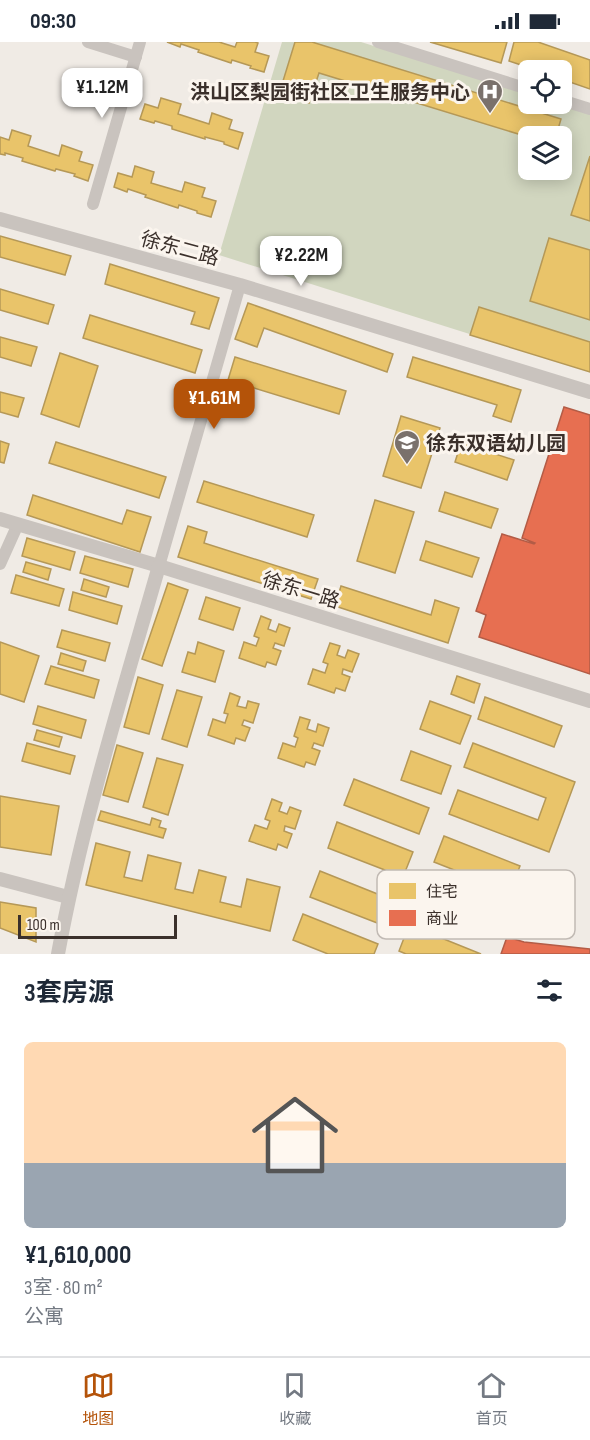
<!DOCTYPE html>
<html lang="zh">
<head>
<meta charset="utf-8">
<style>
	body { margin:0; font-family:"Sofia Sans Condensed","Noto Sans SC",sans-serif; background:#f6f6f7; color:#1f2937; height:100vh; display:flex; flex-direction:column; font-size:22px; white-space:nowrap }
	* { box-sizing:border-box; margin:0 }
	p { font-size:20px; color:#747a83 }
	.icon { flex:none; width:33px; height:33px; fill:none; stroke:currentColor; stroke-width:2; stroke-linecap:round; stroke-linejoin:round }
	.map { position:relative; height:912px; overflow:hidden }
	.drawer { display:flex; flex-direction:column; background:#fff; flex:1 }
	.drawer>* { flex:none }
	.buttons { position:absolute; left:518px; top:18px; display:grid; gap:12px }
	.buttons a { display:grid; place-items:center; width:54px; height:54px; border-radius:9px; background:#fff; box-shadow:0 3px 15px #0003; font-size:30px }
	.scale { position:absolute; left:18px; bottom:15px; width:159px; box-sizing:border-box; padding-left:6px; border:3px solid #3b302b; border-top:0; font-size:16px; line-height:21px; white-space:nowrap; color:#3b302b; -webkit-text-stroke:4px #fbf5ee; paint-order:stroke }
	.price { position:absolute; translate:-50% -51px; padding:0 14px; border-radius:12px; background:#fff; color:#222; font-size:20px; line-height:39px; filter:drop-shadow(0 2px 3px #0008) }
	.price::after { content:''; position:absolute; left:50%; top:36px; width:18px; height:14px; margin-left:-9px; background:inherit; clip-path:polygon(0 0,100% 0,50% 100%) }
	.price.selected { background:#b45309; color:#fff }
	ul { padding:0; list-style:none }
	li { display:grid; align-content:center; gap:12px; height:318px; padding:0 24px }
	li span { display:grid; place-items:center; height:186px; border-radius:9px; color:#555 }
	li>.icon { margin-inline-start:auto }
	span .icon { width:108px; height:108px; fill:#fffc; stroke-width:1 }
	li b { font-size:26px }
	h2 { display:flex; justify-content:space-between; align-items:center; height:72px; padding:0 24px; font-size:26px }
	.status { display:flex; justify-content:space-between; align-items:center; height:42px; padding:0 30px; background:#fff; direction:ltr }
	.status svg { height:16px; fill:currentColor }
	.dock { display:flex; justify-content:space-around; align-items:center; height:84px; border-top:2px solid #e0e1e3; background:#fff; font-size:16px; color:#747a83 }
	.dock a { display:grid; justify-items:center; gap:3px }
	.dock .selected { color:#b45309 }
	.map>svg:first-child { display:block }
	.green { fill:#d1d6bf; fill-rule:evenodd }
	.homes { fill:#e9c46a; stroke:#b59857; stroke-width:1.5 }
	.shops { fill:#e76f51; stroke:#b35c46; stroke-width:1.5 }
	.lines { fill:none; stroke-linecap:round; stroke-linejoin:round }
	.minor { stroke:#c9c3be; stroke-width:12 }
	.tertiary { stroke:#c9c3be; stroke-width:14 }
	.labels { text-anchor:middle; stroke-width:6; stroke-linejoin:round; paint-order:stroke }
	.poi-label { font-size:20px; font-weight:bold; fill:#3b302b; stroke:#fbf5ee; text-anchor:end }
	.street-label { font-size:20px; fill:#3b302b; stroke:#fbf5ee }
	.key { fill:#fbf5ee; stroke:#c1bab4; stroke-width:1.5 }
	.key-label { font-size:16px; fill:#3b302b }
</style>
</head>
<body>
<div class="status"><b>09:30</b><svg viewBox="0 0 49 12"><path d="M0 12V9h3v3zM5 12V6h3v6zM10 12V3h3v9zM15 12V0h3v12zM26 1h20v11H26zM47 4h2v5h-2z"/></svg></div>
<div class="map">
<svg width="590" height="912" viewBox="0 0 590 912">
	<rect width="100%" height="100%" fill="#f0ebe5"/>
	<path class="green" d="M 282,0 L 361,0 L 528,52 L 528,62 L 558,62 L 590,71 L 590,330 L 219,213 ZM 528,94 L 561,94 L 561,128 L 528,128 Z"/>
	<g class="homes">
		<polygon points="167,0 219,0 235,5 237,0 255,0 258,1 255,10 269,14 264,30 250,26 251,24 232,18 231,21 198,10 199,8 181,2 180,5"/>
		<polygon points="295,0 312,0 561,77 556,94 528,95 319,31 309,61 279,52"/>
		<polygon points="430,0 507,0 501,21"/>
		<polygon points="514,0 538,0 590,18 590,47 561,37 561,28 536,28 509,19"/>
		<polygon points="161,56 181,62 178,72 209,82 212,71 232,78 229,87 243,91 238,107 224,102 224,100 205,95 205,97 172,87 172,84 155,79 154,81 140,77 145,62 158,66"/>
		<polygon points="12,88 31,94 28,104 59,114 62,103 82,110 79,119 93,123 88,139 74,134 75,132 56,127 55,129 22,119 23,116 5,111 5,113 0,112 0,95 9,98"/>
		<polygon points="590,114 590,179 571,173"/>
		<polygon points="135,124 154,130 151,141 182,150 185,140 205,146 202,155 216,159 211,175 197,171 197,169 179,163 178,166 145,155 146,153 128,147 127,150 114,145 118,131 132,135"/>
		<polygon points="0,194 71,214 65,233 0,215"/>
		<polygon points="549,196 590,208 590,278 530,259"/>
		<polygon points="110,222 219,256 209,287 191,282 195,270 105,242"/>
		<polygon points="0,247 54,263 48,282 0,268"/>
		<polygon points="248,261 393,312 387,330 264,286 257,305 235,297"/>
		<polygon points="479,265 590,300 590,330 470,293"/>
		<polygon points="90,273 202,308 195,331 83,296"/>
		<polygon points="0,295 37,305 31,324 0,315"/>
		<polygon points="60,311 98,324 79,385 41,372"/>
		<polygon points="235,315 346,349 339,372 228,338"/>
		<polygon points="413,315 521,348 511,380 493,374 497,363 407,335"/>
		<polygon points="0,350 24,356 18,375 0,370"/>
		<polygon points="401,374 440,386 421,446 383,434"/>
		<polygon points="0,399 9,402 4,421 0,420"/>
		<polygon points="56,400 166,435 159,456 49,421"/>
		<polygon points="461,401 514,418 507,438 455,420"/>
		<polygon points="204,439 314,473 307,495 197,460"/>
		<polygon points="445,450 498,467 491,486 439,469"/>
		<polygon points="33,453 122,482 127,468 151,475 140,510 27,473"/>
		<polygon points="375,458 414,470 395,531 357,519"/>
		<polygon points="188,484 207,490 204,501 318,537 311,557 178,515"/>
		<polygon points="27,496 75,510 70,528 22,514"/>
		<polygon points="426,499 479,516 472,535 420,518"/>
		<polygon points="85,514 133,527 128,545 80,531"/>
		<polygon points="26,520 51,527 48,538 23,530"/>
		<polygon points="16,533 64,547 59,564 11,551"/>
		<polygon points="84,537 109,545 106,555 81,548"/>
		<polygon points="168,541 188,548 162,624 142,617"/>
		<polygon points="341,544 431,573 435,558 459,566 448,601 335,564"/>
		<polygon points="73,550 122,564 117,582 69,568"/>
		<polygon points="206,555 240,566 233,588 199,577"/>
		<polygon points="261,574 271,578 268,587 276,590 279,582 290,586 284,604 275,601 273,606 281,609 276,623 267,620 265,625 239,616 244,600 256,604 259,596 254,594"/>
		<polygon points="62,588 110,601 105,619 57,605"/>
		<polygon points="0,600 39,614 24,660 0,652"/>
		<polygon points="198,600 224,609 215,640 182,630 188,610 195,612"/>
		<polygon points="330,601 340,604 337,613 345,616 348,608 359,612 352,630 343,627 342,632 350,635 345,649 336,646 334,651 308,642 313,627 325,631 328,622 323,620"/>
		<polygon points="61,611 86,619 83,629 58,622"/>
		<polygon points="51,624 99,638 94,656 45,642"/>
		<polygon points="457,634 480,642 474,661 451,652"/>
		<polygon points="138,635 163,643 149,692 124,685"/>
		<polygon points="177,648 202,655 187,705 162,697"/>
		<polygon points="230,651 240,655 237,664 246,666 248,659 259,662 253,681 244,678 242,683 250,686 245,699 236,696 234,702 208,693 213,677 225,681 228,672 224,671"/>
		<polygon points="485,655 562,684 554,705 478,677"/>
		<polygon points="430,659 471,674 460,702 420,687"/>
		<polygon points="38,664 86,678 81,696 33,682"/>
		<polygon points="300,675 310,678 307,687 316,690 318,682 329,686 323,704 314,701 312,706 320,709 315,723 306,720 304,725 278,716 283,701 295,705 298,696 294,694"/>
		<polygon points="37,688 62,695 59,705 34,698"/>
		<polygon points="27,701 75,714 70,732 22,719"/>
		<polygon points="473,701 575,740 549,810 449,772 458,748 538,778 546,756 464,725"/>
		<polygon points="117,703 143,711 128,760 103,753"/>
		<polygon points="411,709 451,724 441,752 401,738"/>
		<polygon points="157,716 183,723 168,773 143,765"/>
		<polygon points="354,737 429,766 419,792 344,763"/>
		<polygon points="0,754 59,764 51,813 0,805"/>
		<polygon points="272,757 282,761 279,769 287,772 290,765 301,769 295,787 285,784 284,789 292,792 287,806 278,802 276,808 249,799 255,783 267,787 270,779 265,777"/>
		<polygon points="101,769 150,783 152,776 161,779 159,785 166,787 163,796 98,778"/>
		<polygon points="337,780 413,810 403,835 328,806"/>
		<polygon points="444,794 520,824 510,850 434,820"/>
		<polygon points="96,801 130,810 124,835 142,839 148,813 181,821 175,847 193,851 199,828 226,835 220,860 241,865 247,837 280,845 270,889 86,843"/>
		<polygon points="320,829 395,859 385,884 310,855"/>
		<polygon points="0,860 36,866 36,900 0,886"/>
		<polygon points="303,872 378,902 374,912 328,912 293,898"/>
		<polygon points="409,883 481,912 406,912 399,909"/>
	</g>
	<g class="shops">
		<polygon points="564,365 590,373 590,632 479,595 486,573 476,569 502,492 534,502 535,501 522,496"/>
		<polygon points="507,895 524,900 590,907 590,912 501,912"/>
	</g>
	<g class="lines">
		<g class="minor">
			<polyline points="88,0 136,15"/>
			<polyline points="378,0 528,47"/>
			<polyline points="561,58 590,67"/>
			<polyline points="93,162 140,0"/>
			<polyline points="0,522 18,482"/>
			<polyline points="159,524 240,243"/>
		</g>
		<g class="tertiary">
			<polyline points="0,177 240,243 590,350"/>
			<polyline points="0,477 159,524 590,659"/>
			<polyline points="0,837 68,855"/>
			<path d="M 58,912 C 82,781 122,653 159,524"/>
		</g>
	</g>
	<defs>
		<symbol id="hospital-pin" viewBox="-11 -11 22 30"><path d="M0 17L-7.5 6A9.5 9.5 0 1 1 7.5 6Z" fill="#7a716c" stroke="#fbf5ee"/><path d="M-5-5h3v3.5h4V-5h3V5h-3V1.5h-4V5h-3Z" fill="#fff"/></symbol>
		<symbol id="school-pin" viewBox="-11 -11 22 30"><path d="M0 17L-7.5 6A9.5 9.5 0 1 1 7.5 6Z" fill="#7a716c" stroke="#fbf5ee"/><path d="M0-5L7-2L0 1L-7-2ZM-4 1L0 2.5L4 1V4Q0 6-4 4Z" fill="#fff"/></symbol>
	</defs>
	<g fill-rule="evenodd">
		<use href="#hospital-pin" x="475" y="35" width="30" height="40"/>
		<use href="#school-pin" x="392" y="386" width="30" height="40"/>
	</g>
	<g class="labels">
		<g class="poi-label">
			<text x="470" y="57">洪山区梨园街社区卫生服务中心</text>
			<text x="426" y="408" text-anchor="start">徐东双语幼儿园</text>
		</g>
		<g class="street-label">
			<text transform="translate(180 206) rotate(15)" y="7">徐东二路</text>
			<text transform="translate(301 548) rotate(17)" y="7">徐东一路</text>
		</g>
	</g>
	<rect x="377" y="828" width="198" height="69" rx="9" class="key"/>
	<rect x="389" y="841" width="27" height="16" fill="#e9c46a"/>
	<rect x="389" y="868" width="27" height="16" fill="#e76f51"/>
	<g class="key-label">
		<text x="426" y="855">住宅</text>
		<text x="426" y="882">商业</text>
	</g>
</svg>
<div class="buttons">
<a><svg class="icon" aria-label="locate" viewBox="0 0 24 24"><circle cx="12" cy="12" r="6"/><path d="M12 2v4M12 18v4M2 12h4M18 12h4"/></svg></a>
<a><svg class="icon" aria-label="layers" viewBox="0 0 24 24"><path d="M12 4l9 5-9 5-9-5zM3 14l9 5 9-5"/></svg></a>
</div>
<div class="scale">100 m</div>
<b class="price" style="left:102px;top:77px">¥1.12M</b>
<b class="price" style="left:301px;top:245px">¥2.22M</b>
<b class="price selected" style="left:214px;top:388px">¥1.61M</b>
</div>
<section class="drawer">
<h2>3套房源<svg class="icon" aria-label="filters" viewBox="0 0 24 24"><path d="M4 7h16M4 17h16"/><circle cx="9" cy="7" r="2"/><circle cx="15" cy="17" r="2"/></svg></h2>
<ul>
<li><span style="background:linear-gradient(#ffd9b3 65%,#9aa5b1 0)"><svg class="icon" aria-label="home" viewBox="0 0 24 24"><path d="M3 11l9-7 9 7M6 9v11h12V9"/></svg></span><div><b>¥1,610,000</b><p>3室 · 80 m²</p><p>公寓</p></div></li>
</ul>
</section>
<nav class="dock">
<a class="selected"><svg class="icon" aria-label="map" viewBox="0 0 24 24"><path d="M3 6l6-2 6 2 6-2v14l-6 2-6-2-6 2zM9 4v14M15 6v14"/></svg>地图</a>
<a><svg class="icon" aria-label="saved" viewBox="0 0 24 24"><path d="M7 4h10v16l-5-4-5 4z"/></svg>收藏</a>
<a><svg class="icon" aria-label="home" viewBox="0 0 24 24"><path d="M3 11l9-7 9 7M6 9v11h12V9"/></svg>首页</a>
</nav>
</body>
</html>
